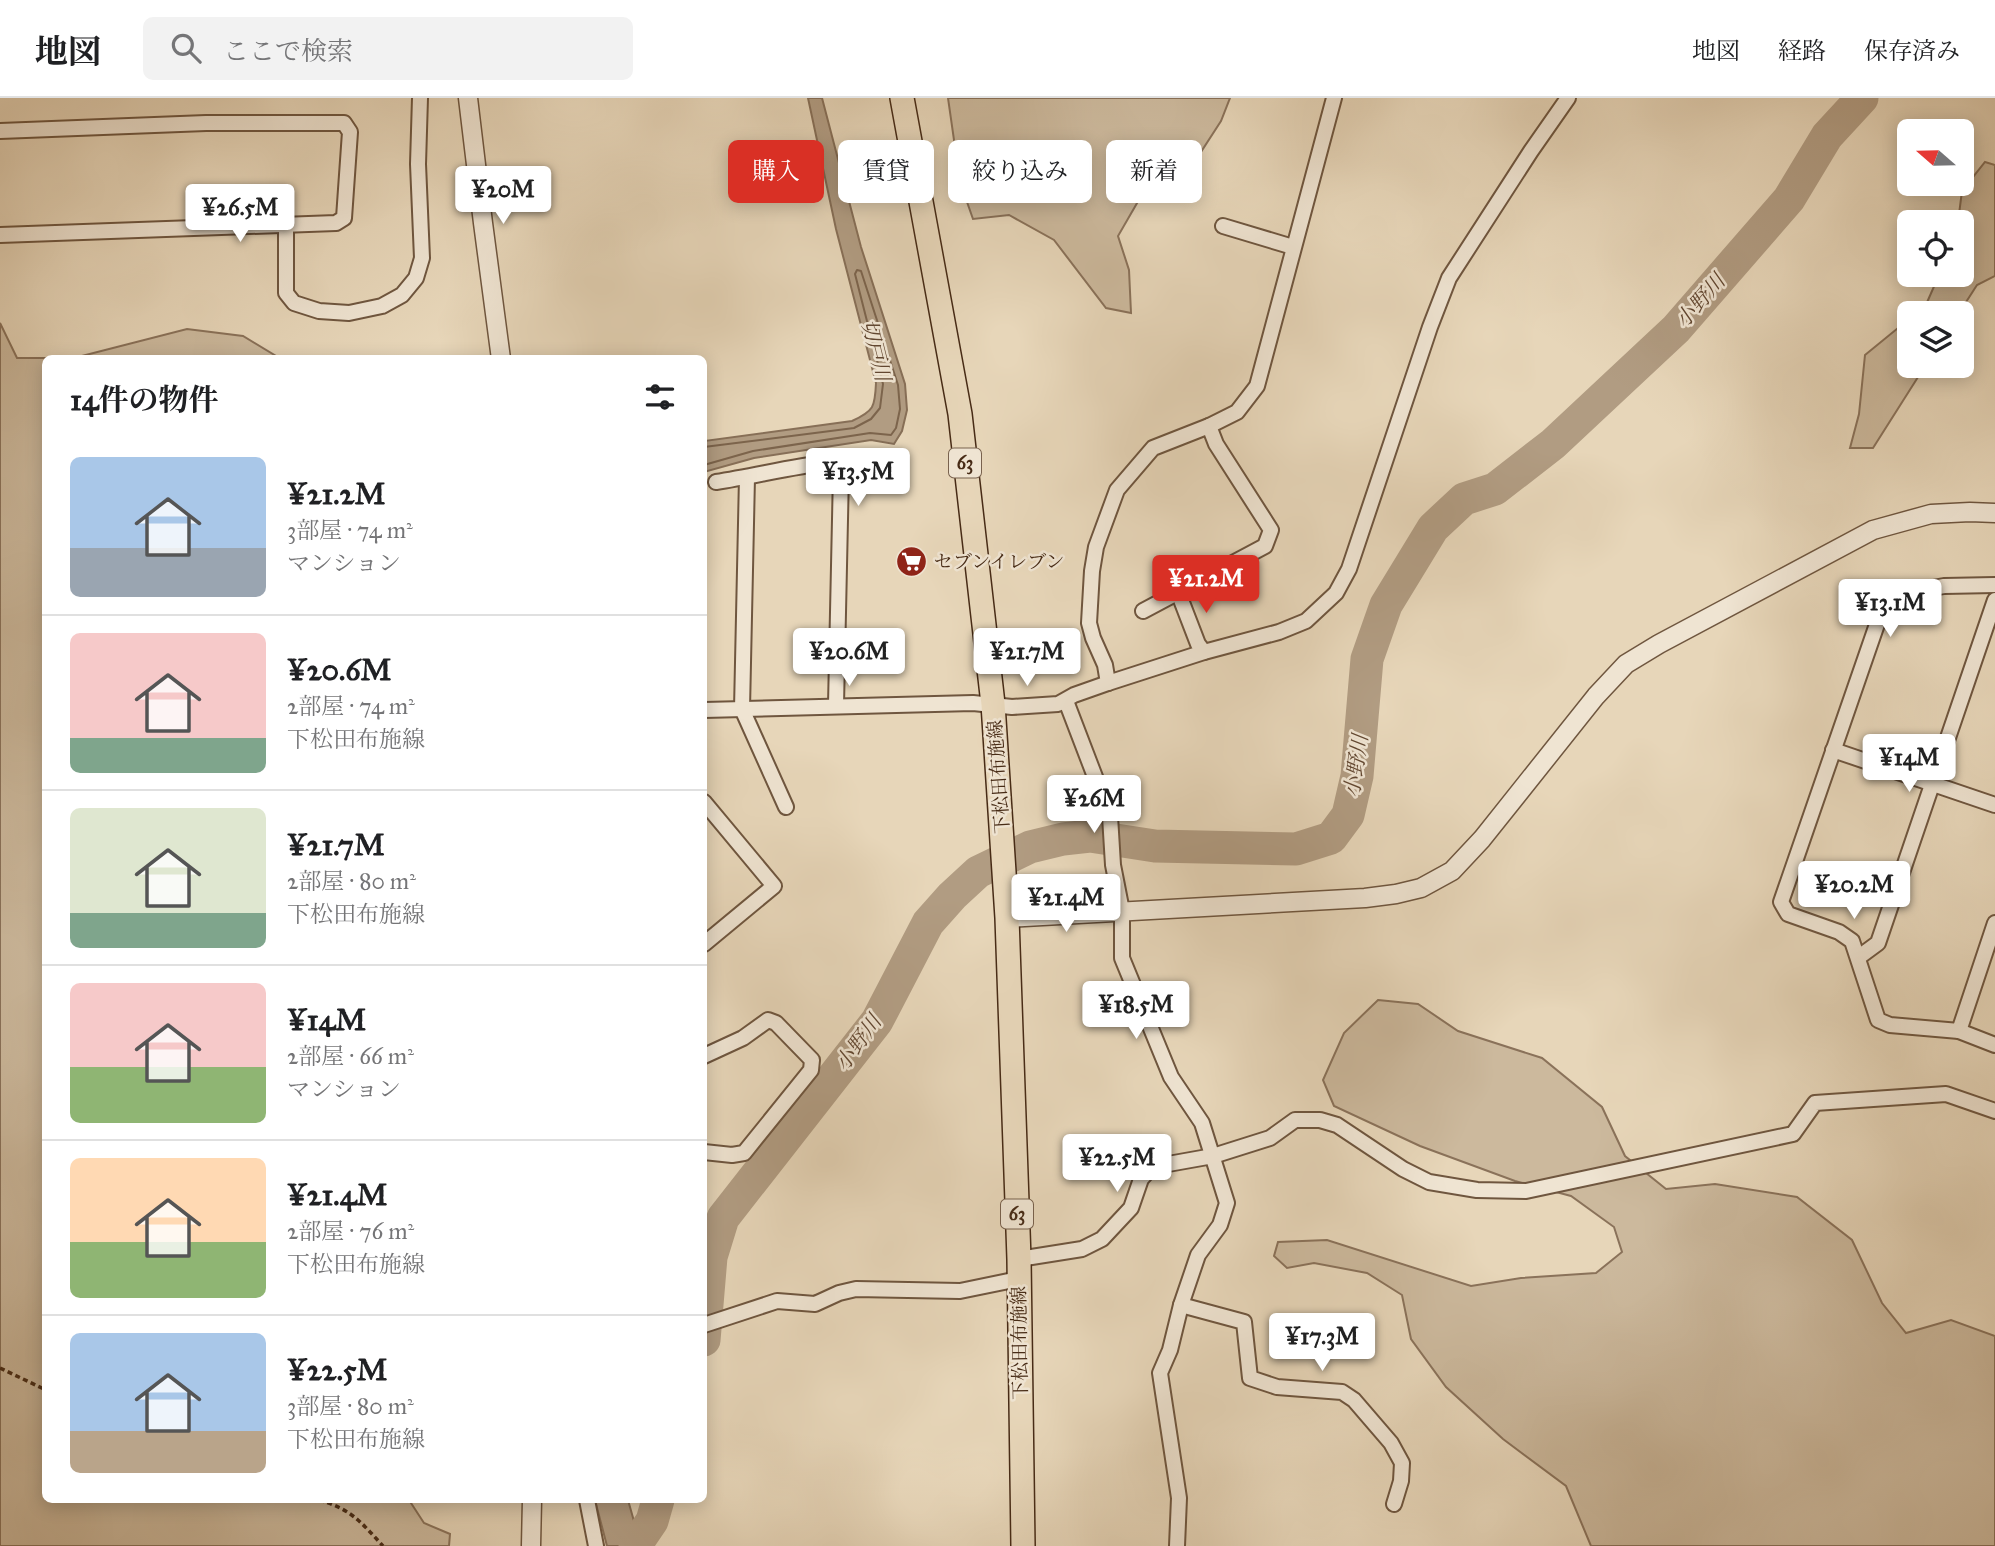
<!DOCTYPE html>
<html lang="ja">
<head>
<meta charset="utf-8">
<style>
	body { margin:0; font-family:"IM FELL Great Primer","Noto Serif JP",serif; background:#f2f2f2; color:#202124; height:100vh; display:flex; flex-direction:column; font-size:26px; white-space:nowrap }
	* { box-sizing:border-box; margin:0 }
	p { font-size:23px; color:#757577 }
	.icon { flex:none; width:38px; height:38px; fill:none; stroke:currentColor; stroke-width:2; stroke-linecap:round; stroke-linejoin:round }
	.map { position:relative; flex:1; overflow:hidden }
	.panel { position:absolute; left:42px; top:257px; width:665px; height:1148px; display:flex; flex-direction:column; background:#fff; border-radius:10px; box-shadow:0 4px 18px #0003 }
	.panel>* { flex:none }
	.guide { position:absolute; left:728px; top:42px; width:665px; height:63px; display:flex; gap:14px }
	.needle { width:46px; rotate:290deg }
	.fabs { position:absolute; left:1897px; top:21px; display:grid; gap:14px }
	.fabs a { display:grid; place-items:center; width:77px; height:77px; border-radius:10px; background:#fff; box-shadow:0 4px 18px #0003; font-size:35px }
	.price { position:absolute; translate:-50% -60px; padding:0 16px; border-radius:7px; background:#fff; color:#222; font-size:23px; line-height:46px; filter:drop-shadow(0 2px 4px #0008) }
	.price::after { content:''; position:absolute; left:50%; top:42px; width:21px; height:16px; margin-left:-10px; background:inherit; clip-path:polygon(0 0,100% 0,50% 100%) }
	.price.active { background:#d93025; color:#fff }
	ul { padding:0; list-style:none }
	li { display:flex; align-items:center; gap:21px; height:175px; padding:0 28px }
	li+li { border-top:2px solid #e0e0e0 }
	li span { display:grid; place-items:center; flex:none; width:196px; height:140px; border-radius:10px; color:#555 }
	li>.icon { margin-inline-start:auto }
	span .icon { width:84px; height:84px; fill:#fffc; stroke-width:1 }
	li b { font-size:30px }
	h2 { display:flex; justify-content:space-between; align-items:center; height:84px; padding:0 28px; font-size:30px }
	.pill { padding:0 24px; border-radius:10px; background:#fff; box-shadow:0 4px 18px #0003; font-size:24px; line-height:63px }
	.pill.active { background:#d93025; color:#fff }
	header { display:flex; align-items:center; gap:42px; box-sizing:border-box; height:98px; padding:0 35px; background:#fff; border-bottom:2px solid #e0e0e0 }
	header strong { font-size:33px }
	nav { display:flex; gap:38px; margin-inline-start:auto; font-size:24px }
	.search { width:490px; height:63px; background:#f2f2f2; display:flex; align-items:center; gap:18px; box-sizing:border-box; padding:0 24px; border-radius:10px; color:#757577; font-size:26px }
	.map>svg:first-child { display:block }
	.green { fill:#ccb99d; stroke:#8a725a; stroke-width:2 }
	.water { fill:#b19c82; stroke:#876f57; stroke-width:2 }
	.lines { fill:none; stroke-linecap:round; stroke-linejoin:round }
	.shore { stroke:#7c644c; stroke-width:2 }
	.river { stroke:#b19c82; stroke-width:33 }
	.minor-casing { stroke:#6f563f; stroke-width:18 }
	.tertiary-casing { stroke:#6f563f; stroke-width:21 }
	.primary-casing { stroke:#472b16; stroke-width:26 }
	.path { stroke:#472b16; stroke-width:3.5; stroke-dasharray:5 3.5; stroke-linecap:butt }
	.minor { stroke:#efe4d2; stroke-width:14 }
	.tertiary { stroke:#efe4d2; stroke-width:18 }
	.primary { stroke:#e7d6b9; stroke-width:23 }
	.labels { text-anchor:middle; stroke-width:5; stroke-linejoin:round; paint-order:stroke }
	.shield { fill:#efe4d2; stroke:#79624e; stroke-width:2 }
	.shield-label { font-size:18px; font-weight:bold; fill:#472b16 }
	.poi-label { font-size:19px; fill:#472b16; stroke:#efe4d2; text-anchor:start }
	.street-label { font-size:19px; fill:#472b16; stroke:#efe4d2 }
	.water-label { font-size:21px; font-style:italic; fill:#624731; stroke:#efe4d2 }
</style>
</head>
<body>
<header>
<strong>地図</strong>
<div class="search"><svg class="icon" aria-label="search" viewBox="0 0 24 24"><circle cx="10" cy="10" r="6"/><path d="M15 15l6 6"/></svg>ここで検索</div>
<nav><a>地図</a><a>経路</a><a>保存済み</a></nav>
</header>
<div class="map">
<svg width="1995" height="1448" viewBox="0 0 1995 1448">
	<rect width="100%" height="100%" fill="#e7d6b9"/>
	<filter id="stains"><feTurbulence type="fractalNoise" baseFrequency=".00286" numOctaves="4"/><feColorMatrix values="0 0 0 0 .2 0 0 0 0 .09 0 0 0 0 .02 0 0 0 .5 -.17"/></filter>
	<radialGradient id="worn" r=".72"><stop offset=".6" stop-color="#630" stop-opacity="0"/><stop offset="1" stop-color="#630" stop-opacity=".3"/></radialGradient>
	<g class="green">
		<polygon points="948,0 1230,0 1221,23 1175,94 1140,100 1118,138 1129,172 1131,215 1106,210 1054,142 1009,117 973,121 960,84"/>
		<polygon points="1985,64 1995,67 1995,178 1977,187 1959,215 1917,215 1925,209 1939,177 1962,177 1962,124 1958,124 1962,93"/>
		<polygon points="1909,221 1909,268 1925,268 1873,350 1850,350 1859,316 1865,257"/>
		<polygon points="0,225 17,260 74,260 187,231 243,238 281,261 46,261 46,1402 409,1402 424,1425 450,1436 449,1448 0,1448"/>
		<polygon points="1378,902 1418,906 1458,933 1542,960 1602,1009 1625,1058 1666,1091 1715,1086 1797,1099 1852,1142 1882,1205 1906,1235 1951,1222 1995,1238 1995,1448 1591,1448 1566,1388 1503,1341 1446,1289 1411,1241 1402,1197 1367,1175 1314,1165 1287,1170 1274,1158 1278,1144 1327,1142 1471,1188 1521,1180 1596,1175 1622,1154 1614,1129 1571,1098 1515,1083 1420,1048 1334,1008 1323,982 1344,935"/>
	</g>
	<g class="water">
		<path d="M 808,0 L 822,0 L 861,149 L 905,286 L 907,312 L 902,333 L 894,346 L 871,342 L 754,360 L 704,374 L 704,343 L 852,323 C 874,313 875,309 876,285 L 836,131 Z"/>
		<polygon points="595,1402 628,1402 641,1448 607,1448"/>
	</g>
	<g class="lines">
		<polyline class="shore" points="704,349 854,330 871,321 880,310 883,286 855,176 857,172 861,173 898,287 900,311 896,330 891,337 870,335 753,353 704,367"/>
		<g class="river">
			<polyline points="704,1242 711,1159 723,1120 877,923 928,825 952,798 978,774 1030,749 1063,741 1090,738 1155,748 1296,751 1331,740 1348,717 1357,678 1367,561 1386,507 1433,430 1464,401 1495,391 1553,346 1676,231 1789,101 1827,38 1862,0"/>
			<polyline points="635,1448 652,1423 658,1402"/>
		</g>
		<defs>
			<g id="minor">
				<polyline points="0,33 206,25 344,25 350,34 344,120 336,125 0,137"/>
				<polyline points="286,127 286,195 294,205 319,213 349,215 382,208 402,197 416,180 422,160 418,66 420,0"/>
				<polyline points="1223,128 1293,149"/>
				<polyline points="747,379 742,611 786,709"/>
				<path d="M 716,384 C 754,378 791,369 829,364 L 841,375 L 836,607"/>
				<polyline points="1995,487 1944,488 1905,495 1884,506 1781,804 1788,816 1839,834 1852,843 1878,922 1890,927 1959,933 1995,947"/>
				<polyline points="1178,494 1198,546 1204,554"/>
				<polyline points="1143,513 1265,448 1271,432 1216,346 1209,328"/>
				<polyline points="1108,585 1105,567 1093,540 1089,525 1092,473 1096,449 1117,392 1153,350 1209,328 1237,314 1257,288 1334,0"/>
				<polyline points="1066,603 1110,718 1113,767 1122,813 1122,860 1171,979 1202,1025 1227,1105 1220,1127 1198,1157 1181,1207 1170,1252 1160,1275 1179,1400 1177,1448"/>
				<polyline points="704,612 973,605 1012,609 1058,606 1074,597 1108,585 1204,554 1279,534 1306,523 1336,495 1349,471 1430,229 1449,180 1531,53 1568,0"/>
				<polyline points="1833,652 1995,707"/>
				<polyline points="704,704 774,788 704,846"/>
				<polyline points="1859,859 1878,845 1995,502"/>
				<polyline points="1959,933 1995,825"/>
				<polyline points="704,958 743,940 768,922 776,925 812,962 811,972 744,1055 732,1057 704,1054"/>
				<polyline points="1019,1161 1082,1151 1102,1141 1131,1110 1141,1081 1150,1071 1157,1068 1213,1058 1270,1040 1295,1022 1320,1022 1337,1027 1403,1071 1429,1084 1477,1092 1526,1093 1793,1036 1815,1005 1946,996 1995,1013"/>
				<polyline points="1181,1207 1244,1224 1250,1280 1277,1289 1342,1294 1354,1302 1391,1345 1402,1365 1401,1383 1394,1406"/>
				<polyline points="704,1227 777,1203 815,1206 839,1195 856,1191 960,1193 1018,1181"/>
				<polyline points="587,1402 596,1448"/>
			</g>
			<g id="tertiary">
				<polyline points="468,0 483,125 501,261"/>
				<polyline points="1007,820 1365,800 1396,796 1421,790 1452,773 1482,741 1596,598 1626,566 1659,546 1873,432 1931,416 1970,414 1995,415"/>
				<polyline points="531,1448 532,1402"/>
			</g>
			<polyline id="primary" points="902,0 960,316 993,606 1007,820 1019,1161 1023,1448"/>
		</defs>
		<use href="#minor" class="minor-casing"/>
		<use href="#tertiary" class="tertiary-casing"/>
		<use href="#primary" class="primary-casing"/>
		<g class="path">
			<polyline points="0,1270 46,1292"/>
			<path d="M 319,1402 C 351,1411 361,1424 383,1448"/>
		</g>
		<use href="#minor" class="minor"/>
		<use href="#tertiary" class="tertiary"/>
		<use href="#primary" class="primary"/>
	</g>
	<defs>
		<symbol id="supermarket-disc" viewBox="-11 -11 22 22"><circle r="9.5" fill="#8f2418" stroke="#efe4d2"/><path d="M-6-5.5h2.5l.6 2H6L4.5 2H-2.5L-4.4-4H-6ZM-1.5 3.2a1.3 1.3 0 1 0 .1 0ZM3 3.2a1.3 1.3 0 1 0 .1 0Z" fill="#fff"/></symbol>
	</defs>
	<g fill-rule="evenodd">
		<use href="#supermarket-disc" x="894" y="446" width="35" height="35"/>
	</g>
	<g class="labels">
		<g class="shield">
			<rect x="949" y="350.5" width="32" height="29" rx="5"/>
			<rect x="1001" y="1101.5" width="32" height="29" rx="5"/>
		</g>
		<g class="shield-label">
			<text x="965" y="371">63</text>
			<text x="1017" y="1122">63</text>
		</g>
		<g class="poi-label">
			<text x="934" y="470">セブンイレブン</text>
		</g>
		<g class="street-label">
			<text transform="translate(998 679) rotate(-94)" y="7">下松田布施線</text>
			<text transform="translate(1019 1245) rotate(-91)" y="7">下松田布施線</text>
		</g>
		<g class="water-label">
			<text transform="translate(1700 203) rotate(-49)" y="7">小野川</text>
			<text transform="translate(876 252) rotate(76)" y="7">切戸川</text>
			<text transform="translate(1356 668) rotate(-82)" y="7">小野川</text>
			<text transform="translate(858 945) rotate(-54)" y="7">小野川</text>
		</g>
	</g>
	<rect width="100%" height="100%" filter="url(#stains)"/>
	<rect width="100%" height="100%" fill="url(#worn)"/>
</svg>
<div class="fabs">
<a><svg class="needle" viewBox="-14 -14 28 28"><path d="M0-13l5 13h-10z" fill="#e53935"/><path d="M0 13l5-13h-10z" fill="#757577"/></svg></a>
<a><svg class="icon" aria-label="locate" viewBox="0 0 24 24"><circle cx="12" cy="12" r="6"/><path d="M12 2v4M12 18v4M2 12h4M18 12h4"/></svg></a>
<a><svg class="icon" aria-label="layers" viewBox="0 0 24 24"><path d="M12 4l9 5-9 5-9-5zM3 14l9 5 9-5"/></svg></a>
</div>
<b class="price" style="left:503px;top:128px">¥20M</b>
<b class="price" style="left:240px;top:146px">¥26.5M</b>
<b class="price" style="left:858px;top:410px">¥13.5M</b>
<b class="price active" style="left:1206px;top:517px">¥21.2M</b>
<b class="price" style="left:1890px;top:541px">¥13.1M</b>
<b class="price" style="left:849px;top:590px">¥20.6M</b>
<b class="price" style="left:1027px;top:590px">¥21.7M</b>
<b class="price" style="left:1909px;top:696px">¥14M</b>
<b class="price" style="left:1094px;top:737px">¥26M</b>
<b class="price" style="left:1854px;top:823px">¥20.2M</b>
<b class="price" style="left:1066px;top:836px">¥21.4M</b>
<b class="price" style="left:1136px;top:943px">¥18.5M</b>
<b class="price" style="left:1117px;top:1096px">¥22.5M</b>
<b class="price" style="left:1322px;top:1275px">¥17.3M</b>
<div class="guide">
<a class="pill active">購入</a>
<a class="pill">賃貸</a>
<a class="pill">絞り込み</a>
<a class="pill">新着</a>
</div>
<section class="panel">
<h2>14件の物件<svg class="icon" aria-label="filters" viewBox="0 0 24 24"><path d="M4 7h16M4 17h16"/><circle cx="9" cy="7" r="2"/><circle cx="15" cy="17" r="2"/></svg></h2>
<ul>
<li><span style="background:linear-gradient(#a9c7e8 65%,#9aa5b1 0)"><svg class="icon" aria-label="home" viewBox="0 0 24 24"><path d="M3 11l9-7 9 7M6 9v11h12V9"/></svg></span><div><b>¥21.2M</b><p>3部屋 · 74 m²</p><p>マンション</p></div></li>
<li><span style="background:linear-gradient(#f6c9c9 75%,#7fa58c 0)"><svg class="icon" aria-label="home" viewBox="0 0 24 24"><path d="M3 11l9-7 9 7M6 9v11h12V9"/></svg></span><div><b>¥20.6M</b><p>2部屋 · 74 m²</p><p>下松田布施線</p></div></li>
<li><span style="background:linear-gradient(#dfe7d0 75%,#7fa58c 0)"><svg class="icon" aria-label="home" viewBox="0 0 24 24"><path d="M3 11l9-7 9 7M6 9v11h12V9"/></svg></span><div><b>¥21.7M</b><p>2部屋 · 80 m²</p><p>下松田布施線</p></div></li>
<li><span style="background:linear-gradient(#f6c9c9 60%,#8fb573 0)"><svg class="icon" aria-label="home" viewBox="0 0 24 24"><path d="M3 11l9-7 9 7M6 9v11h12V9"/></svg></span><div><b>¥14M</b><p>2部屋 · 66 m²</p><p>マンション</p></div></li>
<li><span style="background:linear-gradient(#ffd9b3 60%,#8fb573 0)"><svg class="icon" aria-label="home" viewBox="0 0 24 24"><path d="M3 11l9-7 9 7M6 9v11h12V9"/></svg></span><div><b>¥21.4M</b><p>2部屋 · 76 m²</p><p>下松田布施線</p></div></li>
<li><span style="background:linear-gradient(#a9c7e8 70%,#b9a48a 0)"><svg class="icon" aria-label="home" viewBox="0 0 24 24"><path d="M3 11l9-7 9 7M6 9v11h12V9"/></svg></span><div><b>¥22.5M</b><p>3部屋 · 80 m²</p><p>下松田布施線</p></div></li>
</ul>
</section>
</div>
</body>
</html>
